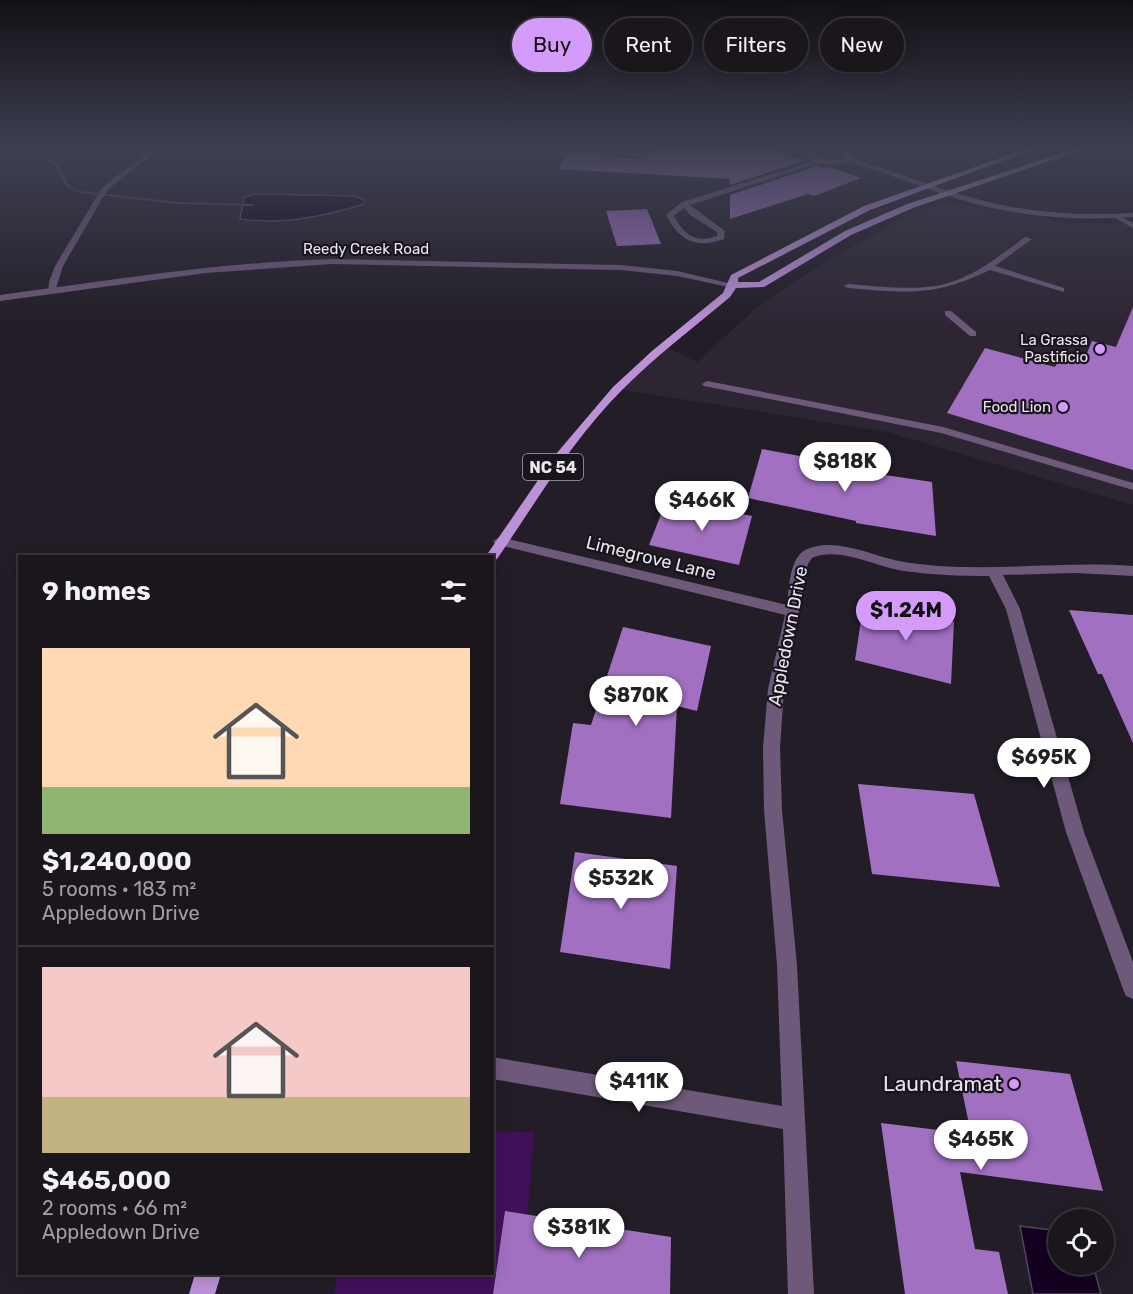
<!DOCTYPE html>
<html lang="en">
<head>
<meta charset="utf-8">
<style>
	body { margin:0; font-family:Rubik,sans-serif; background:#231f25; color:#f1f3f6; height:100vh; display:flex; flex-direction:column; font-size:22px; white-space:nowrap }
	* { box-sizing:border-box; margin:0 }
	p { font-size:20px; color:#9f9fa3 }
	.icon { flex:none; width:33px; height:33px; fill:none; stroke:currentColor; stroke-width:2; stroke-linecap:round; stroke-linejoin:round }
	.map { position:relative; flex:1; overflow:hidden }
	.details { position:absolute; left:18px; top:555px; width:476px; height:720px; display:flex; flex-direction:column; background:#1a161c; border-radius:0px; box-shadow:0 3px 15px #0003,0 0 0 2px #38353b }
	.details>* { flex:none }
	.top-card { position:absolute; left:512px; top:18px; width:531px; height:54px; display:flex; gap:12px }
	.controls { position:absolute; left:1048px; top:1209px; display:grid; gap:12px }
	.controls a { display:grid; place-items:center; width:66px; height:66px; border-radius:50%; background:#1a161c; box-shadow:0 3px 15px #0003,0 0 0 2px #38353b; font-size:30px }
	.price { position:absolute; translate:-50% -51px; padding:0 14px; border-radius:21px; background:#fff; color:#222; font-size:20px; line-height:39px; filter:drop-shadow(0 2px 3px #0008) }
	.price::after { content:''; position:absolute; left:50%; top:36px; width:18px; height:14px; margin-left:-9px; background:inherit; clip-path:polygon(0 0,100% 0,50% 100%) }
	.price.on { background:#d59bfa; color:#111 }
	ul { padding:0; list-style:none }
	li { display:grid; align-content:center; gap:12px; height:318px; padding:0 24px }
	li+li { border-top:2px solid #38353b }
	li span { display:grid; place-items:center; height:186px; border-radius:0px; color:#555 }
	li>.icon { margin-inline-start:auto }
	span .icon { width:108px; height:108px; fill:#fffc; stroke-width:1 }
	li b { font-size:26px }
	h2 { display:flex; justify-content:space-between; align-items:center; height:72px; padding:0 24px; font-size:26px }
	.tag { padding:0 21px; border-radius:27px; background:#1a161c; box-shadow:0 3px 15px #0003,0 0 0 2px #38353b; font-size:21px; line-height:54px }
	.tag.on { background:#d59bfa; color:#111 }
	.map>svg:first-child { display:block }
	.built { fill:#2e2533 }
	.green { fill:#420f5b }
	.water { fill:#140020; stroke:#54455e; stroke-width:1.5 }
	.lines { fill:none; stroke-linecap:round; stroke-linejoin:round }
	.stream { fill:#54455e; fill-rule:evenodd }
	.building { fill:#a170c1 }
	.service { fill:#6d597a; fill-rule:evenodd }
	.minor { fill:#6d597a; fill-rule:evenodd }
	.tertiary { fill:#6d597a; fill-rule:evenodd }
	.primary { fill:#bc91d8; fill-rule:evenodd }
	.poi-dot { fill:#d59bfa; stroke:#19131c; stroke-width:2 }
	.labels { text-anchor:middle; stroke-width:4.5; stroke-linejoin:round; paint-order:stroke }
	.far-street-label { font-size:15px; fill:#eae6ed; stroke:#19131c }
	.far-poi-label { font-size:15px; fill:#eae6ed; stroke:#19131c; text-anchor:end }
	.shield { fill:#19131c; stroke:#aba7ae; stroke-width:1.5 }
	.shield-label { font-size:16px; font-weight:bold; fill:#eae6ed }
	.street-label { font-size:18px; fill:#eae6ed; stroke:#19131c }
	.near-poi-label { font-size:21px; fill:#eae6ed; stroke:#19131c; text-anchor:end }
</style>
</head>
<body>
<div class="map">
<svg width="1133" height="1294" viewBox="0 0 1133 1294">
	<rect width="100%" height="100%" fill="#221d26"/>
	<polygon class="built" points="945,202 1066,222 1107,224 1133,222 1133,505 888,432 617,389 664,346 697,362 754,310 788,286 847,249 923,209"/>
	<polygon class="green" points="492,1131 534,1132 521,1294 334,1294 337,1274 492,1274"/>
	<g class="water">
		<path d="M 258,194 L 355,196 L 365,200 L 364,204 C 326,216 279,225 240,219 L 244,197 Z"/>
		<polygon points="1020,1226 1059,1231 1059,1264 1093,1265 1101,1294 1033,1294"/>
	</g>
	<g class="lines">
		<path class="stream" d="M 28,149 L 32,149 C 39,153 56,161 60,167 C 68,180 64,185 81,191 L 178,202 L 252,204 L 254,205 L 252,206 L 178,204 L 81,193 L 67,187 L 61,179 L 56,167 Z"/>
	</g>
	<g class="building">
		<polygon points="663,149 770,149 804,161 730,185 730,179 559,169 568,151 636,159"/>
		<polygon points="817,166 824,169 829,167 861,178 814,196 808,194 730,219 730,195"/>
		<polygon points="647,209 661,244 617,246 606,211"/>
		<polygon points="1133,307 1133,470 947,413 985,348 1055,367 1062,352 1085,358 1092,341 1116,347"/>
		<polygon points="762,449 832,462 831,467 932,482 936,536 856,523 856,521 748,498"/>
		<polygon points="667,499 752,516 739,565 649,545"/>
		<polygon points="864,600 954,622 951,684 855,660"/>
		<polygon points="1069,610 1133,615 1133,743 1102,674 1098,674"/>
		<polygon points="623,627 711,646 697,711 677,706 671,818 560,804 573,723 591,725"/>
		<polygon points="858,784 974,794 1000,887 872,874"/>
		<polygon points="575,852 677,866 670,969 560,952"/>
		<polygon points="956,1061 1070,1074 1103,1191 960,1172 975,1249 999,1252 1008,1294 905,1294 881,1123 971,1134"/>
		<polygon points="505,1211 671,1237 670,1294 493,1294"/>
	</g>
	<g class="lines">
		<g class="service">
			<path d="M 149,149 L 155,149 C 142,168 119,176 105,194 L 63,266 L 55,291 L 48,293 L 49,282 L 55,266 L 100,191 C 114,174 136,167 149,149 Z"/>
			<polygon points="1117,215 1133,223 1133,228 1115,218"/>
			<path d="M 1025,237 L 1032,239 L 995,266 L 1064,288 L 1064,292 L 990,270 C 933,297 908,293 848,288 L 844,286 L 848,284 C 878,286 910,291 941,285 C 973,278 999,256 1025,237 Z"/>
			<polygon points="945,311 951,311 976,332 976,336 970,336 945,315"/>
			<polygon points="707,381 943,427 1133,483 1133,490 941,433 704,386 702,384"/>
		</g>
		<g class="minor">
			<polygon points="570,149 636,153 661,149 636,157"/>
			<path d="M 814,149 L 838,149 L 849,152 L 854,159 C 894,171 933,187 973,198 C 1025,213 1079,216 1133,213 L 1133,217 C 1077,221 1022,217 968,202 C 928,190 889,174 849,162 L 835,165 L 820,163 L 690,205 L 725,231 L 724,239 C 697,249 679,241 666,215 L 682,202 L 813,161 L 807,155 ZM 830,151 L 845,154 L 847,158 L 830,161 L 814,155 L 819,152 ZM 684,208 L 690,215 L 717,232 L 717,236 C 696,244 684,235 674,216 Z"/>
			<path d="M 500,537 L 787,605 C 789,590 789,559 805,550 C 834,536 870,555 899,561 C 976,575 1056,560 1133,566 L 1133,576 L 1075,573 L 1003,575 L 1020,609 L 1084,832 L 1133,962 L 1133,999 L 1126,996 L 1123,989 L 1066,832 L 1006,609 L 989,576 C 960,576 932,575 904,571 C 875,567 840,546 812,558 L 808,564 L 784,689 L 780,748 L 782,810 L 797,965 L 814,1294 L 788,1294 L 783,1129 L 492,1079 L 492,1057 L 782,1106 L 777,965 L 764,810 L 763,748 L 768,689 L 785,615 L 495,544 L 493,541 Z"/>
		</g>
		<path class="tertiary" d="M 333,259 L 621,265 L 677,271 L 737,285 L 733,288 L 677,276 L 621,270 L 333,264 L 206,273 L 0,301 L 0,295 C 111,280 221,262 333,259 Z"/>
		<g class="primary">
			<path d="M 1026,149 L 1035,149 L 870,210 L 738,278 L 738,282 L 759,282 L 845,231 L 907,204 L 1075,149 L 1084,149 L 913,208 L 851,235 L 764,287 L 736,288 L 730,297 C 694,327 656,356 622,390 C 573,439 536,502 497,559 L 492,561 L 492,556 L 486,556 L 556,454 L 613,387 L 652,351 L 723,293 L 731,275 L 864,206 Z"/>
			<polygon points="195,1274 221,1274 215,1294 189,1294"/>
		</g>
	</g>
	<linearGradient id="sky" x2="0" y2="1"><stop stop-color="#131015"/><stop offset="0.45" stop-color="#3e4052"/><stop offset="1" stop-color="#3e4052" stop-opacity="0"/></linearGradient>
	<rect width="1133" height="330" fill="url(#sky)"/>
	<g class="poi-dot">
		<circle cx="1100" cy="349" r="6"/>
		<circle cx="1063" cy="407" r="6"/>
		<circle cx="1014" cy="1084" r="6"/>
	</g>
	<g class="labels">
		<g class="far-street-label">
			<text x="366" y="254">Reedy Creek Road</text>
		</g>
		<g class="far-poi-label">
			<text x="1088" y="345">La Grassa<tspan x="1088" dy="17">Pastificio</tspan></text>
			<text x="1051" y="412">Food Lion</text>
		</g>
		<rect class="shield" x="523" y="454" width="60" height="26" rx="4.5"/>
		<g class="shield-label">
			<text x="553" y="473">NC 54</text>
		</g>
		<g class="street-label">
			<text transform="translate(651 558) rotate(14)" y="6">Limegrove Lane</text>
			<text transform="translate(788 636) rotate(-79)" y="6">Appledown Drive</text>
		</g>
		<g class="near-poi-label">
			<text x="1002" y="1091">Laundramat</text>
		</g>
	</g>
</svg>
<div class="controls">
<a><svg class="icon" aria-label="locate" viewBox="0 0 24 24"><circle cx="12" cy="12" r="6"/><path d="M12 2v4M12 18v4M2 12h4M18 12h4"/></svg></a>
</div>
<b class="price" style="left:845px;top:493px">$818K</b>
<b class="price" style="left:702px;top:532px">$466K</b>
<b class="price on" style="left:906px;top:642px">$1.24M</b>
<b class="price" style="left:636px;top:727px">$870K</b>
<b class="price" style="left:1044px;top:789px">$695K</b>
<b class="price" style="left:621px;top:910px">$532K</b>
<b class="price" style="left:639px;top:1113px">$411K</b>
<b class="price" style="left:981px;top:1171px">$465K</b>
<b class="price" style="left:579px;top:1259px">$381K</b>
<div class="top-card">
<a class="tag on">Buy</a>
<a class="tag">Rent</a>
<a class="tag">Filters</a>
<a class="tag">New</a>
</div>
<section class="details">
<h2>9 homes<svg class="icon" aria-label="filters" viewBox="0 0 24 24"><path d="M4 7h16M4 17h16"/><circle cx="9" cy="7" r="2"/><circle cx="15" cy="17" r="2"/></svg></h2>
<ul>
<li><span style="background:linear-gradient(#ffd9b3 75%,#8fb573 0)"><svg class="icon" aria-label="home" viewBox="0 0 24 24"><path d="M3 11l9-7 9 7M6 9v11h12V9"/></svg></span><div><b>$1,240,000</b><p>5 rooms · 183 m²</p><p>Appledown Drive</p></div></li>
<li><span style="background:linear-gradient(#f6c9c9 70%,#c2b280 0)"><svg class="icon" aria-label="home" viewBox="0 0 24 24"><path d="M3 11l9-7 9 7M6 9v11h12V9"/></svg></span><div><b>$465,000</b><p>2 rooms · 66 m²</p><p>Appledown Drive</p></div></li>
</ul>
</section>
</div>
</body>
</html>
